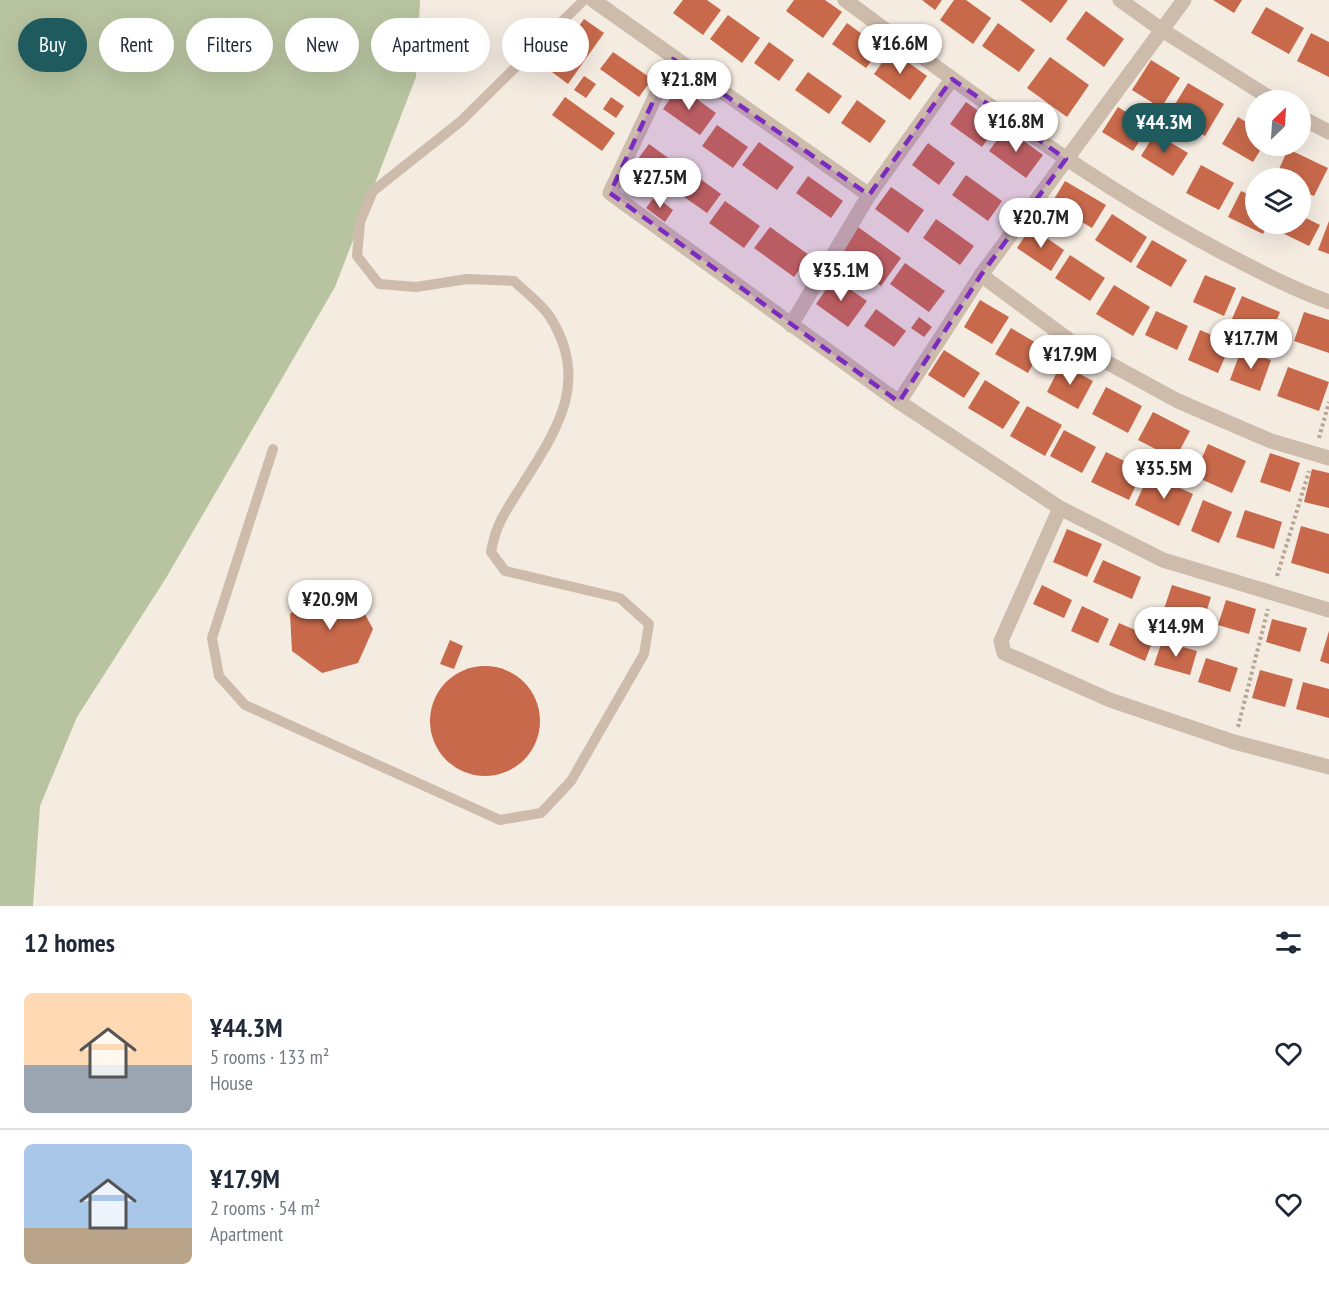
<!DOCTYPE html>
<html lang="en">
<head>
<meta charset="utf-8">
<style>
	body { margin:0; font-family:"PT Sans Narrow",sans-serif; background:#f6f6f7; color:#1f2937; height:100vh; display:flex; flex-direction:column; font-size:22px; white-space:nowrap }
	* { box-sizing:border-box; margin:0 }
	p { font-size:20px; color:#747a83 }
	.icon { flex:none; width:33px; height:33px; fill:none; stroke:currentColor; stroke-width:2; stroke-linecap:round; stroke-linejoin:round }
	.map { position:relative; height:906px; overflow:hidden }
	.drawer { display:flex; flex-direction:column; background:#fff; flex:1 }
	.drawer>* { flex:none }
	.hud { position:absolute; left:18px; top:18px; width:600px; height:54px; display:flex; gap:12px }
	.needle { width:39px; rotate:25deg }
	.tools { position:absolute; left:1245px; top:90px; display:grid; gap:12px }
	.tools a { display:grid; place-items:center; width:66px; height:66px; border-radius:50%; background:#fff; box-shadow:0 6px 24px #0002; font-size:30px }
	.price { position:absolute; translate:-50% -51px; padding:0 14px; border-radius:21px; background:#fff; color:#222; font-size:20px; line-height:39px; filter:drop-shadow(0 2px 3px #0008) }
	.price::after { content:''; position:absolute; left:50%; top:36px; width:18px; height:14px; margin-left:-9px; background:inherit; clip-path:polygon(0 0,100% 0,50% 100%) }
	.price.selected { background:#1f5a5e; color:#fff }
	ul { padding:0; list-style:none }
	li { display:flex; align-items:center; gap:18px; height:150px; padding:0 24px }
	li+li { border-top:2px solid #e0e1e3 }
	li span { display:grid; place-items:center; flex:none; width:168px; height:120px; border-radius:9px; color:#555 }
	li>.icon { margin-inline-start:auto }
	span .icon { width:72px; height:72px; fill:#fffc; stroke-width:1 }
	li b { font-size:26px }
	h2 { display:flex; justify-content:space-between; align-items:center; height:72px; padding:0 24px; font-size:26px }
	.pill { padding:0 21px; border-radius:27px; background:#fff; box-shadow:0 6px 24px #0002; font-size:21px; line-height:54px }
	.pill.selected { background:#1f5a5e; color:#fff }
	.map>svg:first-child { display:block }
	.green { fill:#b8c4a0 }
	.building { fill:#c8694b }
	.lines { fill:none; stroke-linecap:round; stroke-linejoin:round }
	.path { stroke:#b9a596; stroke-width:4; stroke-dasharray:3 3; stroke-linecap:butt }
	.service { stroke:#cdbbac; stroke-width:10 }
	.minor { stroke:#cdbbac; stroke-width:15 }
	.marked { fill:#7b2cbf; fill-opacity:0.2; stroke:#7b2cbf; stroke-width:4.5; stroke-dasharray:12 8; stroke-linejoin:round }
</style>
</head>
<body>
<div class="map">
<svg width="1329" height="906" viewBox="0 0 1329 906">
	<rect width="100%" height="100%" fill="#f4ebe1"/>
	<polygon class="green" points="0,0 420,0 416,77 335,287 166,578 77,717 40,806 33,906 0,906"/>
	<g class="building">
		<polygon points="683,0 707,0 721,10 703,35 673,13"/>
		<polygon points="794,0 825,0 842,12 823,38 786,11"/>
		<polygon points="922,0 942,0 935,10"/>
		<polygon points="954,0 966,0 991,18 973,44 940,20"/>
		<polygon points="1020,0 1068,0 1051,23"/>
		<polygon points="1213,0 1242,0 1234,13"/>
		<polygon points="1266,7 1304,28 1289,54 1251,33"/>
		<polygon points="1086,11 1124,39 1104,67 1066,39"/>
		<polygon points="728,15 760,38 742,63 710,39"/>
		<polygon points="584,19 604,33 568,84 548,69"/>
		<polygon points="847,23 881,48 866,68 832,44"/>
		<polygon points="998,23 1035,50 1019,72 982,46"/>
		<polygon points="1311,33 1329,42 1329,77 1297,61"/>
		<polygon points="769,42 794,60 779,81 754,63"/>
		<polygon points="891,50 927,76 910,100 874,74"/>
		<polygon points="613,52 652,79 639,97 600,69"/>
		<polygon points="1050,57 1089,85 1067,117 1027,88"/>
		<polygon points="1151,60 1180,78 1161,108 1132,90"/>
		<polygon points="808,72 842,96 829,114 795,90"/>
		<polygon points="584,76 596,84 586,98 574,90"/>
		<polygon points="1188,83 1224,104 1205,136 1169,114"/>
		<polygon points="679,86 716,113 700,135 663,109"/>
		<polygon points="565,97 615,133 602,151 552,115"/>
		<polygon points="611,97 624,106 616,118 603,109"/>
		<polygon points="857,100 886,121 870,143 841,123"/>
		<polygon points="966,102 998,125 982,147 950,124"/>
		<polygon points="1118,107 1149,126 1133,151 1102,132"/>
		<polygon points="1238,117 1256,128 1256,146 1263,146 1253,162 1222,144"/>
		<polygon points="717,125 748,147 733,168 702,146"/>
		<polygon points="1006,128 1043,155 1026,178 989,151"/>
		<polygon points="1155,133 1188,153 1173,176 1141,156"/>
		<polygon points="759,142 794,167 777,190 742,165"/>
		<polygon points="928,143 955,163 939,185 912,165"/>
		<polygon points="649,144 682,168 668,187 635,163"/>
		<polygon points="1288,149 1328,168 1314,196 1300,190 1300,178 1275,178"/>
		<polygon points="1201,165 1234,183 1219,210 1186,193"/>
		<polygon points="691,172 721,194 707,213 677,192"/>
		<polygon points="966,175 1002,201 988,221 952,195"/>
		<polygon points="808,176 843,201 831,218 796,193"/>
		<polygon points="1065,181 1106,205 1092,228 1051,204"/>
		<polygon points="891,187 924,210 908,233 875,209"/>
		<polygon points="1241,191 1256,198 1256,224 1268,224 1263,234 1228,217"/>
		<polygon points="655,196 673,210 665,222 646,208"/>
		<polygon points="725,201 760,226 744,248 709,223"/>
		<polygon points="1112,214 1147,237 1131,263 1095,240"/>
		<polygon points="1300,215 1320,225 1309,246 1272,228 1274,224 1300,224"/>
		<polygon points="936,219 974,246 960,265 923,238"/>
		<polygon points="1329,221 1329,254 1318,250"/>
		<polygon points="770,227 809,255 794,277 754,248"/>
		<polygon points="858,227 901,258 881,286 839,255"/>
		<polygon points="1031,227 1064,250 1051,271 1017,248"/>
		<polygon points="1152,240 1187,260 1171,287 1136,267"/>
		<polygon points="1070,255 1105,278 1090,301 1055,278"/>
		<polygon points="905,263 945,291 929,312 890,284"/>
		<polygon points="1205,275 1236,288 1224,316 1193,302"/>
		<polygon points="834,278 867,301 848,327 816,304"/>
		<polygon points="1114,285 1150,307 1133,336 1096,314"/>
		<polygon points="1242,296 1280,312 1269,338 1231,321"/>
		<polygon points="980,300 1009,317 992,344 964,327"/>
		<polygon points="876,309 906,331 894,347 864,326"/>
		<polygon points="1156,311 1188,326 1177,350 1145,335"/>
		<polygon points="1304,312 1329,320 1329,353 1294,341"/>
		<polygon points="919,317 932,327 924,337 911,328"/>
		<polygon points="1011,328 1043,347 1028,373 995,354"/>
		<polygon points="1200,330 1231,343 1218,373 1188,360"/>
		<polygon points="944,350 980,373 964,398 928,375"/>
		<polygon points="1241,350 1271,360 1260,391 1230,380"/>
		<polygon points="1061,364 1093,381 1078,409 1047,392"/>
		<polygon points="1288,367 1329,382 1319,411 1277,396"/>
		<polygon points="985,380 1020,402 1003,429 968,408"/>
		<polygon points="1106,387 1142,406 1128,433 1092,414"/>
		<polygon points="1027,406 1062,425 1045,456 1010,436"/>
		<polygon points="1153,412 1190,431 1175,459 1138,440"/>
		<polygon points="1064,430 1096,447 1082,473 1050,456"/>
		<polygon points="1208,444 1246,461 1232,493 1194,476"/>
		<polygon points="1106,452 1143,470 1129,500 1091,482"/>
		<polygon points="1270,453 1300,463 1290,492 1260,482"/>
		<polygon points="1312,469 1329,473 1329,508 1304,502"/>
		<polygon points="1149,474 1193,494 1179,526 1135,505"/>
		<polygon points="1203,500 1232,512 1219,543 1191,531"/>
		<polygon points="1245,510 1282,522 1274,549 1236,537"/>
		<polygon points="1301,526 1329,534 1329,574 1291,563"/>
		<polygon points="1067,529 1102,544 1087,577 1053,562"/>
		<polygon points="1103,560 1141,577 1132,599 1093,582"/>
		<polygon points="1042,585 1072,600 1064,618 1033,604"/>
		<polygon points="1172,585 1211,597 1203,622 1164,609"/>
		<polygon points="318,589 355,596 373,629 358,663 322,673 292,651 290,614"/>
		<polygon points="1226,600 1256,609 1249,634 1218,625"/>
		<polygon points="1082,606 1109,619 1098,643 1071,631"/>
		<polygon points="1272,619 1307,628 1300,652 1266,642"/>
		<polygon points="1119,623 1154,638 1145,661 1109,645"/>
		<polygon points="1329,631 1329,664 1320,661"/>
		<polygon points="450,640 463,646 454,669 440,664"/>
		<polygon points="1162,641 1197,651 1190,675 1154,665"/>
		<polygon points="1206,658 1238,668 1230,692 1198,682"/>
		<circle cx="485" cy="721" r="55"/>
		<polygon points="1260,670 1293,679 1285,707 1252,698"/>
		<polygon points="1303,682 1329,689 1329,718 1296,709"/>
	</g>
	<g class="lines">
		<g class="path">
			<polyline points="1319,438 1329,402"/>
			<polyline points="1277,576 1309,471"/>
			<polyline points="1238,727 1268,609"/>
		</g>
		<path class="service" d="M 273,449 L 212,638 L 219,676 L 245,705 L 500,820 L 541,813 L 571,781 L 644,654 L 649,624 L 620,598 L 505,571 L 491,552 C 496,522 508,508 524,482 C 558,428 590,380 550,317 C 541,303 525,292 514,281 L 467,279 L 416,287 L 379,284 L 357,256 L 360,222 L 373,191 L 460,122 L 584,0"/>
		<g class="minor">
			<polyline points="593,0 869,195"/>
			<path d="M 845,0 C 966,89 1086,180 1218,250 C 1255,269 1290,288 1329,302"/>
			<polyline points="1120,0 1162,30 1273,100"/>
			<polyline points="673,59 610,193 899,402 1060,508 1163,560 1329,610"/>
			<polyline points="1300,117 1329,132"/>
			<polyline points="981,275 1077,346 1178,401 1271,441 1329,458"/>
			<polyline points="791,325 869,195 952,79"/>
			<polyline points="899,402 981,275 1184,0"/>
			<polyline points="1060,508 1001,641 1004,653 1110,700 1234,742 1329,767"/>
		</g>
	</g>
	<path class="marked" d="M 673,59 L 869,195 L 952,79 L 1066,159 L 981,275 L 899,402 L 610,193 Z"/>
</svg>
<div class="tools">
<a><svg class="needle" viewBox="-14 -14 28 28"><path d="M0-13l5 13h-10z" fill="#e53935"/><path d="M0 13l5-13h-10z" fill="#747a83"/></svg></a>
<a><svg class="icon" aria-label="layers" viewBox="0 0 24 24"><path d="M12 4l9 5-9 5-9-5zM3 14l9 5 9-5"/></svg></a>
</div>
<b class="price" style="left:900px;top:75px">¥16.6M</b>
<b class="price" style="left:689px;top:111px">¥21.8M</b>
<b class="price" style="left:1016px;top:153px">¥16.8M</b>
<b class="price selected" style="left:1164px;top:154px">¥44.3M</b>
<b class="price" style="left:660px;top:209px">¥27.5M</b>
<b class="price" style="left:1041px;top:249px">¥20.7M</b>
<b class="price" style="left:841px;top:302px">¥35.1M</b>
<b class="price" style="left:1251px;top:370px">¥17.7M</b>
<b class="price" style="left:1070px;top:386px">¥17.9M</b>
<b class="price" style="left:1164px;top:500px">¥35.5M</b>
<b class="price" style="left:330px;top:631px">¥20.9M</b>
<b class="price" style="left:1176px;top:658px">¥14.9M</b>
<div class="hud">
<a class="pill selected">Buy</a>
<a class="pill">Rent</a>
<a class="pill">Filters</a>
<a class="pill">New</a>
<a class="pill">Apartment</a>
<a class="pill">House</a>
</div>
</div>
<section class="drawer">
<h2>12 homes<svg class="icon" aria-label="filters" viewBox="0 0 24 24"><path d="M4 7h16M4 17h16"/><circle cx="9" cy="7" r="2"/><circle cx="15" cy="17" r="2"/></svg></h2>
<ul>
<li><span style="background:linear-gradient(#ffd9b3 60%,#9aa5b1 0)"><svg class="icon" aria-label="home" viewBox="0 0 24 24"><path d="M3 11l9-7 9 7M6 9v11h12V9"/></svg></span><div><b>¥44.3M</b><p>5 rooms · 133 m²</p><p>House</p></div><svg class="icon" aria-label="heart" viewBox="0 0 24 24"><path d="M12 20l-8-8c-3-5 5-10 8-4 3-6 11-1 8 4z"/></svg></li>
<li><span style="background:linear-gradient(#a9c7e8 70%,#b9a48a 0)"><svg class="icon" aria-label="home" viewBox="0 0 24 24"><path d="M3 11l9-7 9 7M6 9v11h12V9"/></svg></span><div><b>¥17.9M</b><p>2 rooms · 54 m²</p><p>Apartment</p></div><svg class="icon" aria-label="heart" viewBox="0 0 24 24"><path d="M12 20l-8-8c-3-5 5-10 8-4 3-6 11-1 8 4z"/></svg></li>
</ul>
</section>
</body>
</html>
